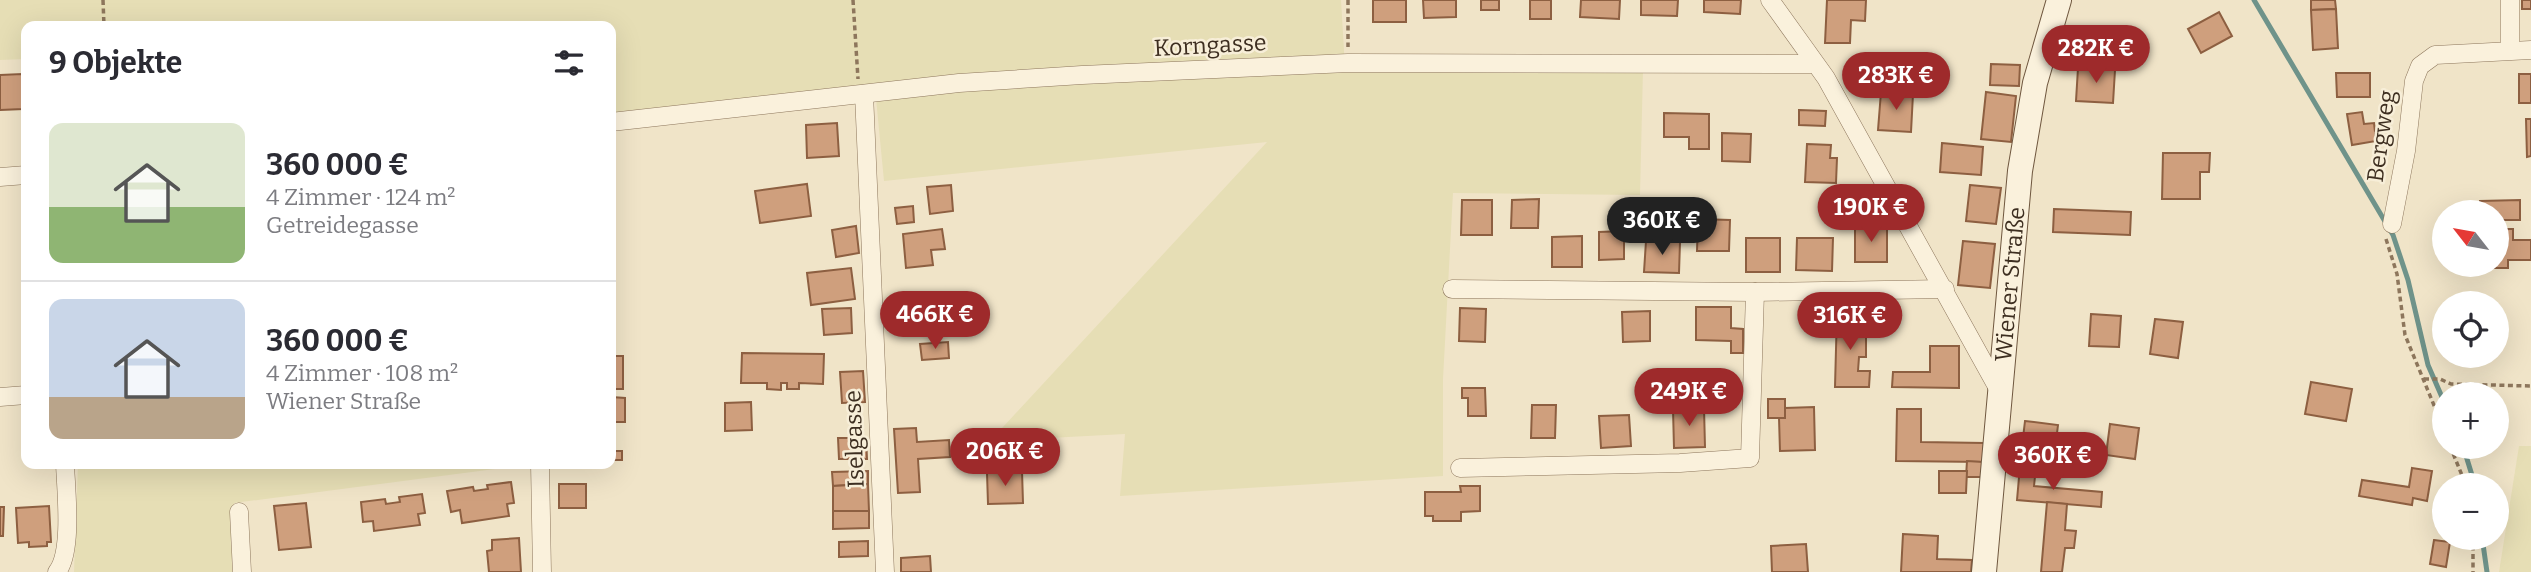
<!DOCTYPE html>
<html lang="de">
<head>
<meta charset="utf-8">
<style>
	body { margin:0; font-family:Bitter,serif; background:#f2f2f3; color:#2b2b33; height:100vh; display:flex; flex-direction:column; font-size:26px; white-space:nowrap }
	* { box-sizing:border-box; margin:0 }
	p { font-size:23px; color:#7c7c81 }
	.icon { flex:none; width:38px; height:38px; fill:none; stroke:currentColor; stroke-width:2; stroke-linecap:round; stroke-linejoin:round }
	.map { position:relative; flex:1; overflow:hidden }
	.side { position:absolute; left:21px; top:21px; width:595px; height:448px; display:flex; flex-direction:column; background:#fff; border-radius:14px; box-shadow:0 7px 28px #0002 }
	.side>* { flex:none }
	.needle { width:46px; rotate:301deg }
	.buttons { position:absolute; left:2432px; top:200px; display:grid; gap:14px }
	.buttons a { display:grid; place-items:center; width:77px; height:77px; border-radius:50%; background:#fff; box-shadow:0 7px 28px #0002; font-size:35px }
	.price { position:absolute; translate:-50% -60px; padding:0 16px; border-radius:24px; background:#9e2a2b; color:#fff; font-size:23px; line-height:46px; filter:drop-shadow(0 2px 4px #0008) }
	.price::after { content:''; position:absolute; left:50%; top:42px; width:21px; height:16px; margin-left:-10px; background:inherit; clip-path:polygon(0 0,100% 0,50% 100%) }
	.price.active { background:#222; color:#fff }
	ul { padding:0; list-style:none }
	li { display:flex; align-items:center; gap:21px; height:175px; padding:0 28px }
	li+li { border-top:2px solid #e1e1e2 }
	li span { display:grid; place-items:center; flex:none; width:196px; height:140px; border-radius:14px; color:#555 }
	li>.icon { margin-inline-start:auto }
	span .icon { width:84px; height:84px; fill:#fffc; stroke-width:1 }
	li b { font-size:30px }
	h2 { display:flex; justify-content:space-between; align-items:center; height:84px; padding:0 28px; font-size:30px }
	.map>svg:first-child { display:block }
	.farmland { fill:#e6deb5 }
	.lines { fill:none; stroke-linecap:round; stroke-linejoin:round }
	.stream { stroke:#6f938a; stroke-width:5 }
	.building { fill:#cf9f7d; stroke:#8d5f41; stroke-width:2 }
	.street-casing { stroke:#8d765c; stroke-width:19 }
	.secondary-casing { stroke:#6f573f; stroke-width:26 }
	.path { stroke:#8d765c; stroke-width:3.5; stroke-dasharray:5 3.5; stroke-linecap:butt }
	.street { stroke:#faf1dc; stroke-width:18 }
	.secondary { stroke:#faf1dc; stroke-width:24 }
	.labels { text-anchor:middle; stroke-width:5; stroke-linejoin:round; paint-order:stroke }
	.street-label { font-size:23px; fill:#3d2e20; stroke:#f7eed8 }
</style>
</head>
<body>
<div class="map">
<svg width="2531" height="572" viewBox="0 0 2531 572">
	<rect width="100%" height="100%" fill="#f0e4c8"/>
	<g class="farmland">
		<polygon points="0,0 1341,0 1345,68 1643,69 1640,195 1453,193 1443,379 1443,476 1120,496 1125,434 990,441 1267,142 884,181 875,88 611,116 611,26 26,26 26,59 0,60"/>
		<polygon points="2519,446 2531,446 2531,572 2499,572"/>
		<polygon points="78,464 532,464 234,503 232,572 74,572"/>
	</g>
	<g class="lines">
		<g class="stream">
			<polyline points="2254,0 2393,235 2408,280 2428,365 2445,404"/>
			<polyline points="2463,446 2475,485"/>
			<polyline points="2482,537 2487,572"/>
		</g>
	</g>
	<g class="building">
		<rect x="1373" y="0" width="33" height="22"/>
		<polygon points="1423,0 1456,0 1456,17 1424,18"/>
		<rect x="1481" y="0" width="18" height="10"/>
		<rect x="1530" y="0" width="21" height="19"/>
		<polygon points="1581,0 1620,0 1619,19 1580,17"/>
		<polygon points="1641,0 1678,0 1677,16 1641,15"/>
		<polygon points="1704,0 1741,0 1740,14 1704,12"/>
		<polygon points="1827,0 1866,0 1865,21 1851,20 1850,43 1825,43"/>
		<polygon points="2311,0 2335,0 2336,9 2311,10"/>
		<rect x="2522" y="0" width="9" height="9"/>
		<polygon points="2336,9 2338,48 2313,50 2311,10"/>
		<polygon points="2219,12 2232,36 2201,53 2188,29"/>
		<polygon points="1991,64 2020,65 2019,86 1990,85"/>
		<polygon points="2078,68 2115,70 2113,103 2076,101"/>
		<polygon points="2336,73 2370,73 2370,97 2337,97"/>
		<polygon points="22,74 23,109 0,110 0,75"/>
		<rect x="2519" y="74" width="12" height="29"/>
		<polygon points="1881,92 1913,94 1911,132 1878,130"/>
		<polygon points="1986,92 2016,96 2011,142 1981,139"/>
		<polygon points="1799,110 1826,111 1825,126 1799,125"/>
		<polygon points="2362,112 2364,124 2374,123 2376,141 2352,145 2347,114"/>
		<polygon points="1664,113 1709,114 1709,149 1689,149 1689,137 1664,137"/>
		<polygon points="2526,119 2531,119 2531,156 2527,157"/>
		<polygon points="837,123 839,156 807,158 806,125"/>
		<polygon points="1722,133 1751,134 1750,162 1722,161"/>
		<polygon points="1942,143 1983,147 1981,175 1940,172"/>
		<polygon points="1807,144 1831,145 1830,158 1837,158 1836,183 1805,182"/>
		<polygon points="2163,153 2210,153 2209,172 2200,172 2200,199 2162,199"/>
		<polygon points="807,184 811,216 760,223 755,191"/>
		<polygon points="951,185 953,211 930,214 927,187"/>
		<polygon points="1970,185 2001,188 1996,224 1966,221"/>
		<polygon points="1539,199 1538,228 1511,228 1512,200"/>
		<polygon points="1462,200 1492,200 1492,235 1461,235"/>
		<polygon points="2520,200 2520,220 2503,220 2503,229 2513,229 2513,240 2531,240 2531,260 2508,260 2508,268 2481,268 2481,264 2497,264 2497,212 2473,212 2473,208 2480,208 2480,201"/>
		<polygon points="913,206 914,222 897,224 895,208"/>
		<polygon points="2054,209 2131,212 2130,235 2053,232"/>
		<polygon points="1698,219 1730,220 1729,251 1697,251"/>
		<polygon points="856,226 859,253 836,257 832,230"/>
		<rect x="1855" y="226" width="32" height="36"/>
		<polygon points="942,229 945,249 931,250 933,265 906,268 903,234"/>
		<polygon points="1624,231 1624,259 1599,260 1599,232"/>
		<polygon points="1582,236 1582,267 1552,267 1552,237"/>
		<rect x="1746" y="238" width="34" height="34"/>
		<polygon points="1797,238 1833,238 1832,271 1796,270"/>
		<polygon points="1646,241 1680,242 1679,273 1644,272"/>
		<polygon points="1963,241 1995,244 1990,288 1958,285"/>
		<polygon points="851,268 855,299 811,305 807,273"/>
		<polygon points="1696,307 1731,307 1731,328 1743,329 1743,353 1731,353 1731,341 1696,340"/>
		<polygon points="851,308 852,333 824,335 822,309"/>
		<polygon points="1460,308 1486,309 1485,342 1459,341"/>
		<polygon points="1650,311 1650,341 1623,342 1622,312"/>
		<polygon points="1837,312 1859,312 1859,337 1866,337 1866,357 1859,357 1858,371 1870,371 1869,387 1835,387"/>
		<polygon points="2091,314 2121,316 2119,347 2089,346"/>
		<polygon points="2155,319 2183,322 2178,358 2150,354"/>
		<polygon points="948,342 949,358 922,360 920,344"/>
		<polygon points="1930,346 1959,346 1959,388 1892,387 1893,372 1930,372"/>
		<polygon points="742,353 824,354 823,384 799,383 799,389 787,389 787,383 781,383 781,390 767,389 767,383 741,383"/>
		<rect x="611" y="356" width="12" height="33"/>
		<polygon points="863,371 865,402 842,403 840,372"/>
		<polygon points="2311,382 2352,389 2346,421 2305,414"/>
		<polygon points="1462,388 1485,388 1486,416 1468,416 1468,398 1462,398"/>
		<polygon points="611,397 625,398 625,422 611,422"/>
		<rect x="1768" y="399" width="17" height="19"/>
		<polygon points="751,402 752,430 725,431 725,403"/>
		<polygon points="1532,405 1556,405 1555,438 1531,438"/>
		<polygon points="1814,407 1815,450 1780,451 1779,418 1785,418 1785,408"/>
		<polygon points="1704,408 1705,447 1674,448 1673,409"/>
		<polygon points="1897,409 1921,409 1921,442 1984,443 1983,462 1896,461"/>
		<polygon points="1629,415 1631,446 1601,448 1599,416"/>
		<polygon points="2025,421 2058,425 2056,441 2077,443 2074,471 2054,469 2056,458 2040,456 2039,465 2020,463"/>
		<polygon points="2110,424 2139,428 2135,459 2106,455"/>
		<polygon points="916,428 917,442 949,440 950,457 918,459 920,492 898,493 894,429"/>
		<polygon points="838,438 866,438 867,459 839,459"/>
		<rect x="611" y="451" width="11" height="9"/>
		<polygon points="1967,461 1983,462 1983,477 1966,477"/>
		<polygon points="2020,466 2036,467 2034,486 2102,492 2101,507 2017,500"/>
		<polygon points="2412,468 2432,471 2427,501 2413,498 2412,505 2359,496 2362,480 2409,487"/>
		<polygon points="868,471 868,484 833,486 832,472"/>
		<polygon points="1022,471 1023,503 988,504 987,473"/>
		<polygon points="1939,471 1967,471 1966,493 1939,493"/>
		<polygon points="511,482 514,503 507,504 509,516 462,523 460,510 451,512 447,491 473,487 474,491 488,489 487,485"/>
		<rect x="559" y="484" width="27" height="24"/>
		<polygon points="868,484 869,511 833,511 833,486"/>
		<polygon points="1460,486 1480,486 1480,511 1461,512 1461,521 1433,521 1433,516 1425,516 1425,492 1461,492"/>
		<polygon points="422,494 425,513 418,514 420,525 374,531 373,521 363,522 361,502 385,499 386,504 400,502 399,497"/>
		<polygon points="2047,502 2067,504 2065,530 2076,531 2074,548 2065,548 2062,572 2041,572"/>
		<polygon points="306,503 311,547 279,550 274,506"/>
		<polygon points="49,506 51,542 47,542 47,546 29,547 29,542 18,543 16,508"/>
		<polygon points="0,507 4,507 3,536 0,536"/>
		<polygon points="833,511 869,511 869,528 833,529"/>
		<polygon points="1903,534 1938,536 1937,559 1972,560 1971,572 1901,572"/>
		<polygon points="519,538 521,572 489,572 487,551 492,550 492,540"/>
		<polygon points="2434,540 2450,542 2446,567 2430,564"/>
		<polygon points="868,541 868,556 839,557 839,542"/>
		<polygon points="1806,544 1808,572 1772,572 1771,546"/>
		<polygon points="930,556 931,572 901,572 901,558"/>
	</g>
	<g class="lines">
		<defs>
			<g id="street">
				<polyline points="1770,0 1826,78 2000,392"/>
				<polyline points="2510,0 2510,49"/>
				<polyline points="864,94 885,572"/>
				<polyline points="611,122 959,83 1082,75 1348,63 1815,64"/>
				<polyline points="0,177 26,175"/>
				<polyline points="2392,224 2406,151 2414,81 2420,66 2435,55 2531,50"/>
				<polyline points="1452,289 1755,292 1945,289"/>
				<polyline points="0,397 26,395"/>
				<polyline points="540,464 542,572"/>
				<polyline points="1460,468 1680,463 1750,458 1755,292"/>
				<polyline points="239,512 242,572"/>
				<path d="M 57,572 C 73,552 66,490 65,464"/>
			</g>
			<g id="secondary">
				<path id="s1" d="M 1984,572 L 2020,171 L 2035,83 L 2059,0"/>
			</g>
		</defs>
		<use href="#street" class="street-casing"/>
		<use href="#secondary" class="secondary-casing"/>
		<g class="path">
			<polyline points="103,0 104,26"/>
			<polyline points="853,0 858,79"/>
			<polyline points="1348,0 1348,47"/>
			<polyline points="2386,239 2397,274 2405,335 2445,432"/>
			<polyline points="2424,379 2440,379 2451,384 2531,386"/>
			<polyline points="2450,446 2466,485"/>
			<polyline points="2473,537 2473,572"/>
		</g>
		<use href="#street" class="street"/>
		<use href="#secondary" class="secondary"/>
	</g>
	<g class="labels">
		<g class="street-label">
			<text transform="translate(1210 45) rotate(-3)" y="8">Korngasse</text>
			<text transform="translate(2381 136) rotate(-82)" y="8">Bergweg</text>
			<text dy="8" stroke="none"><textPath href="#s1" startOffset="289">Wiener Straße</textPath></text>
			<text transform="translate(854 439) rotate(-92)" y="8">Iselgasse</text>
		</g>
	</g>
</svg>
<div class="buttons">
<a><svg class="needle" viewBox="-14 -14 28 28"><path d="M0-13l5 13h-10z" fill="#e53935"/><path d="M0 13l5-13h-10z" fill="#7c7c81"/></svg></a>
<a><svg class="icon" aria-label="locate" viewBox="0 0 24 24"><circle cx="12" cy="12" r="6"/><path d="M12 2v4M12 18v4M2 12h4M18 12h4"/></svg></a>
<a>+</a>
<a>−</a>
</div>
<b class="price" style="left:2096px;top:85px">282K €</b>
<b class="price" style="left:1896px;top:112px">283K €</b>
<b class="price" style="left:1871px;top:244px">190K €</b>
<b class="price active" style="left:1662px;top:257px">360K €</b>
<b class="price" style="left:935px;top:351px">466K €</b>
<b class="price" style="left:1850px;top:352px">316K €</b>
<b class="price" style="left:1689px;top:428px">249K €</b>
<b class="price" style="left:1005px;top:488px">206K €</b>
<b class="price" style="left:2053px;top:492px">360K €</b>
<section class="side">
<h2>9 Objekte<svg class="icon" aria-label="filters" viewBox="0 0 24 24"><path d="M4 7h16M4 17h16"/><circle cx="9" cy="7" r="2"/><circle cx="15" cy="17" r="2"/></svg></h2>
<ul>
<li><span style="background:linear-gradient(#dfe7d0 60%,#8fb573 0)"><svg class="icon" aria-label="home" viewBox="0 0 24 24"><path d="M3 11l9-7 9 7M6 9v11h12V9"/></svg></span><div><b>360 000 €</b><p>4 Zimmer · 124 m²</p><p>Getreidegasse</p></div></li>
<li><span style="background:linear-gradient(#c9d6e8 70%,#b9a48a 0)"><svg class="icon" aria-label="home" viewBox="0 0 24 24"><path d="M3 11l9-7 9 7M6 9v11h12V9"/></svg></span><div><b>360 000 €</b><p>4 Zimmer · 108 m²</p><p>Wiener Straße</p></div></li>
</ul>
</section>
</div>
</body>
</html>
